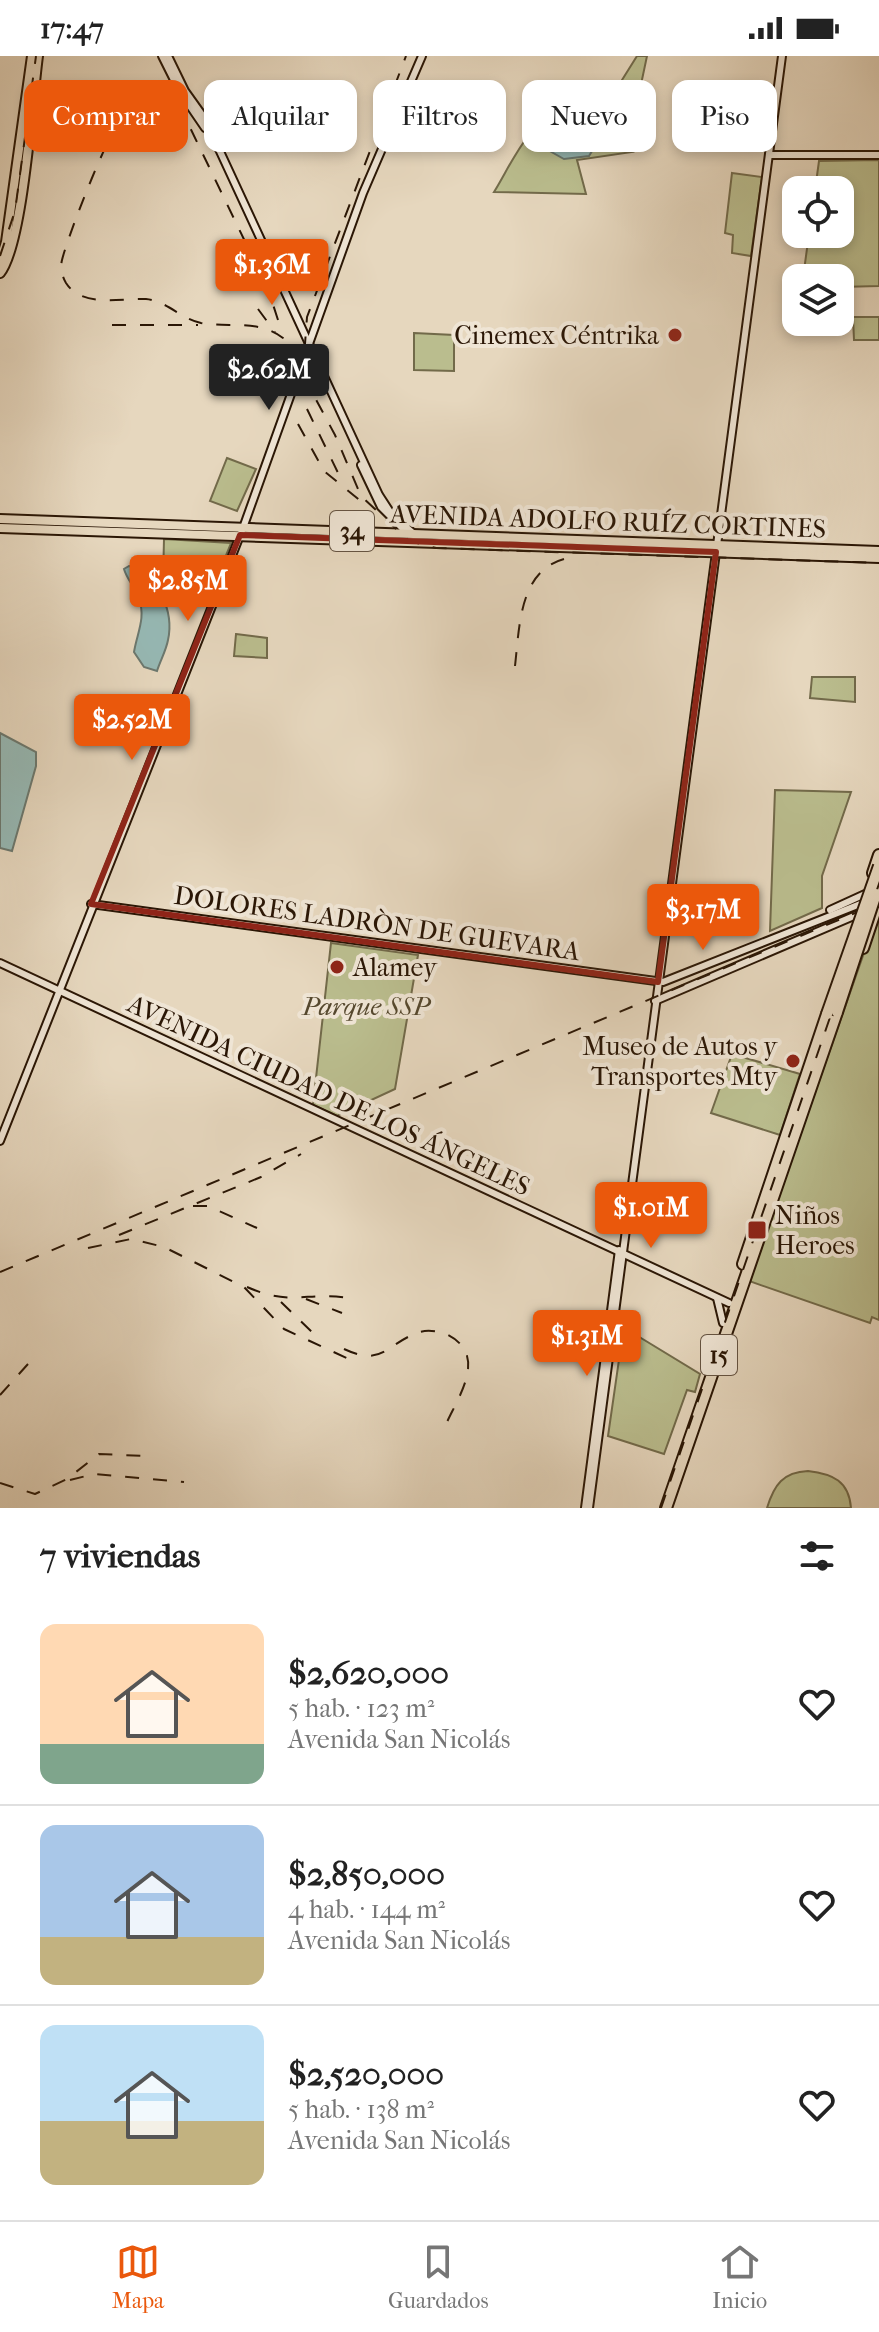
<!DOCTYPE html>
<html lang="es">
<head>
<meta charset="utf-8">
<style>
	body { margin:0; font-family:"IM FELL French Canon",serif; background:#f6f6f6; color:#222; height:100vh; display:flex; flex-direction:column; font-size:30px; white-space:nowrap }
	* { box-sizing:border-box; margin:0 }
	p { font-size:26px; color:#767676 }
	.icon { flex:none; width:44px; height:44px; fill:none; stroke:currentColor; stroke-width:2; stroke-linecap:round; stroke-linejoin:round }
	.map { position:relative; height:1452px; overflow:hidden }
	.panel { display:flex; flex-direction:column; background:#fff; flex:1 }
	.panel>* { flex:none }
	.guide { position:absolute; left:24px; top:24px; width:832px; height:72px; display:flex; gap:16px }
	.controls { position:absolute; left:782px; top:120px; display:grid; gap:16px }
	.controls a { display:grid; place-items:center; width:72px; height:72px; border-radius:16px; background:#fff; box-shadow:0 4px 12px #0003; font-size:40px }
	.price { position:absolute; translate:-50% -68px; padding:0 18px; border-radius:8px; background:#ea580c; color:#fff; font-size:26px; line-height:52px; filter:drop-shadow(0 2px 4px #0008) }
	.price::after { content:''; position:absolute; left:50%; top:48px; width:24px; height:18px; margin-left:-12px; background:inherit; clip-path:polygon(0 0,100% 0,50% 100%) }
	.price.active { background:#222; color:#fff }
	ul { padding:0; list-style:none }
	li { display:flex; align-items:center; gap:24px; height:200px; padding:0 40px }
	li+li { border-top:2px solid #e0e0e0 }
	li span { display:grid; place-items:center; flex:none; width:224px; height:160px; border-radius:16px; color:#555 }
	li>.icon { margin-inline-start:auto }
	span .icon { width:96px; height:96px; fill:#fffc; stroke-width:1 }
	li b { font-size:34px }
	h2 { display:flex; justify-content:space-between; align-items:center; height:96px; padding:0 40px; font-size:34px }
	.pill { padding:0 28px; border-radius:16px; background:#fff; box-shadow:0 4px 12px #0003; font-size:28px; line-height:72px }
	.pill.active { background:#ea580c; color:#fff }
	.status { display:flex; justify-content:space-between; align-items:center; height:56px; padding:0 40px; background:#fff; direction:ltr }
	.status svg { height:22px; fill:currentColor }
	.tabs { display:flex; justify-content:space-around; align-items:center; height:112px; border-top:2px solid #e0e0e0; background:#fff; font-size:22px; color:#767676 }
	.tabs a { display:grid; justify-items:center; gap:4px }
	.tabs .active { color:#ea580c }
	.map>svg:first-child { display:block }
	.green { fill:#babd8e; stroke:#726a4a; stroke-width:2 }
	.water { fill:#96b9b5; stroke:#6b786f; stroke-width:2 }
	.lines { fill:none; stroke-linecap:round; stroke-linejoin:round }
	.secondary-casing { stroke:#2a1605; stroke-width:10 }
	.primary-casing { stroke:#2a1605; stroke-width:12 }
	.highway-casing { stroke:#2a1605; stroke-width:14 }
	.secondary { stroke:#efe5d5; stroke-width:6 }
	.primary { stroke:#e6d7be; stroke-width:8 }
	.highway { stroke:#e6d7be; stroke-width:10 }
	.rail { stroke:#2a1605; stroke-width:2; stroke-dasharray:14 14; stroke-linecap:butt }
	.highway-bridge-casing { stroke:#2a1605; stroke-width:14; stroke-linecap:butt }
	.highway-bridge { stroke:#e6d7be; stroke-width:10 }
	.marked { fill:none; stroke:#8f2418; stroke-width:6; stroke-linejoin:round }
	.poi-dot { fill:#8f2418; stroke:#efe5d5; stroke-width:3 }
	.labels { text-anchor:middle; stroke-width:8; stroke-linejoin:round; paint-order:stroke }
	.shield { fill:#efe5d5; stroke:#655443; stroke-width:2 }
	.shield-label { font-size:24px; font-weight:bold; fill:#2a1605 }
	.poi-label { font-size:26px; fill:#2a1605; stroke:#efe5d5; text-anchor:end }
	.street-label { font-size:26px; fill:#2a1605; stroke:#efe5d5 }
	.park-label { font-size:26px; font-style:italic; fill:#55482e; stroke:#efe5d5 }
</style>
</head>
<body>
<div class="status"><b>17:47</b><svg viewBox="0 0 49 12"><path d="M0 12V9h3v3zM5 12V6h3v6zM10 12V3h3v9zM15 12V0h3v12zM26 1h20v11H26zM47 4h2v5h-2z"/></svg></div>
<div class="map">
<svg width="879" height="1452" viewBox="0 0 879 1452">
	<rect width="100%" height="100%" fill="#e6d7be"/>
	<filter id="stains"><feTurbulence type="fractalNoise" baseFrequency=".0025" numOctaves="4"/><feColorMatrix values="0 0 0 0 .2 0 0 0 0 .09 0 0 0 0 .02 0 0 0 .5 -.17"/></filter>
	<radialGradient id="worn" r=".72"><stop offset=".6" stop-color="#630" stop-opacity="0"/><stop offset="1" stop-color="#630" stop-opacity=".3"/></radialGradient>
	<g class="green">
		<polygon points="637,0 647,0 639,38 622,24"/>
		<path d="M 562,55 L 584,59 L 605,80 L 632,96 L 577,104 L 586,138 L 494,136 C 512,107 528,65 562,55 Z"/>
		<polygon points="879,104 879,230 840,231 840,222 803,222 809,178 840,178 840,134 815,134 819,105"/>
		<polygon points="732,117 762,121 751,200 732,197 733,179 725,177"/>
		<polygon points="853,261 879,261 879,284 854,284"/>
		<polygon points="414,277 454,279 454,315 414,314"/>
		<polygon points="227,402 256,413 237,455 210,445"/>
		<polygon points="164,483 231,487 208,544 175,536 163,525"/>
		<polygon points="236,578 267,582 267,602 234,600"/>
		<polygon points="812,621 855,621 855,646 810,642"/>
		<polygon points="775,734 851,736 822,820 822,852 770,875"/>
		<polygon points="879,854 879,1264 872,1261 870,1267 749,1225"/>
		<polygon points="331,887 418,899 395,1033 337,1060 313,1049"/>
		<polygon points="732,998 800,1018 780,1079 711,1057"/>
		<polygon points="618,1268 700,1318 695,1336 687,1334 664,1398 608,1380 621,1290 615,1285"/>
		<path d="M 808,1415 C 833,1418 849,1425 851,1452 L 767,1452 C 774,1429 783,1416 808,1415 Z"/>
	</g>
	<g class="water">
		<polygon points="568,69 587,73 592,95 589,100 564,103 548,94 557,83 561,86 565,81 559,73"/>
		<path d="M 129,510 C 159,517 174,557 168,584 C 166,595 160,605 157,615 L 144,611 L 134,596 C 137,577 146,562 139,543 C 136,532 127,524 124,513 Z"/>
		<polygon points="0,677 36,696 36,710 12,795 0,792"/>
	</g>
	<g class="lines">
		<defs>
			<g id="secondary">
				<polyline points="162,0 179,34 205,72"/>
				<polyline points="168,0 185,35 205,63 379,439 392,459 413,477"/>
				<polyline points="769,99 879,99"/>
				<polyline points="361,409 381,451 408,478"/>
				<polyline points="91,848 663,926 868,845"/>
				<polyline points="830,854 865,838"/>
				<polyline points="0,907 729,1247"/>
				<polyline points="655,945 861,857"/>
				<polyline points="0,1085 243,472 363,137 422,0"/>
				<polyline points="717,1242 723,1267"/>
				<polyline points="585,1452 619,1194"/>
				<polyline points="589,1452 782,0"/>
			</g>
			<g id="primary">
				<polyline points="0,206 6,186 32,0"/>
				<path d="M 0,217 C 23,188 32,44 38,0"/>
				<polyline points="0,463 879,495"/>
				<polyline points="0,472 879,502"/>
			</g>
			<g id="highway">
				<polyline points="873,817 879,799"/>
				<polyline points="863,892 877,850"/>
				<polyline points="743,1208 827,958"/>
				<polyline points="666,1452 837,956"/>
			</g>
		</defs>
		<use href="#secondary" class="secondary-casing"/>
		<use href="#primary" class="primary-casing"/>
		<use href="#highway" class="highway-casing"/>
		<use href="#secondary" class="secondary"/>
		<use href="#primary" class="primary"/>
		<use href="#highway" class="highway"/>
		<g class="rail">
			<polyline points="0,200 15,155 36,0"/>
			<polyline points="258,253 275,276"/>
			<path d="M 278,264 L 268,233 L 183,57 C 169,45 152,34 134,44 C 116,54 68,179 62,204 C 60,212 62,220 66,227 C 82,252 120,242 146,243 C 167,245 181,263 201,267 C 230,272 258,263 283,282 L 335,379 L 361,440 L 409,485 L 436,492 L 879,507"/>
			<polyline points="112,269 198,269"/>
			<polyline points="315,321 305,288 307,261 406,0"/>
			<polyline points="307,353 342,425"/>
			<polyline points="298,368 324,415 363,447"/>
			<path d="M 515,610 C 520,567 519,507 575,501"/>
			<polyline points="193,1150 208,1150 257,1172"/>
			<polyline points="119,1179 261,1121 301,1098"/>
			<polyline points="88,1192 131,1183 164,1191 244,1231 284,1273 353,1305"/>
			<polyline points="0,1216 879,847"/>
			<path d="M 247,1231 C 292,1251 306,1235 349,1242"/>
			<polyline points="306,1243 342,1257"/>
			<polyline points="281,1246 315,1279"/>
			<path d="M 344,1293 C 383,1311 385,1289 417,1277 C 426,1273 439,1275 448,1279 C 487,1299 460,1338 447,1366"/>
			<polyline points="0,1339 28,1308"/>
			<polyline points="70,1424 94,1418 184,1426"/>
			<polyline points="0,1427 35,1438 67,1423 99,1398 146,1400"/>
			<polyline points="661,1452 857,883"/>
		</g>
		<defs>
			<g id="highway-bridge">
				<polyline points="837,956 876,838"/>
				<polyline points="827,958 879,810"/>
			</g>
		</defs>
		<use href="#highway-bridge" class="highway-bridge-casing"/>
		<use href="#highway-bridge" class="highway-bridge"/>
	</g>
	<path class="marked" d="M 240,479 L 716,496 L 658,926 L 91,848 Z"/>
	<g class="poi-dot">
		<circle cx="675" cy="279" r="8"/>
		<circle cx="337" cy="911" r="8"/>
		<circle cx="793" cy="1005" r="8"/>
		<rect x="747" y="1164" width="20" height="20" rx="4"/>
	</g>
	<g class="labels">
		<g class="shield">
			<rect x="330" y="455" width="44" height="40" rx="6"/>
			<rect x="701" y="1279" width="36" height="40" rx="6"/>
		</g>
		<g class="shield-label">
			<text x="352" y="483">34</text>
			<text x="719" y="1307">15</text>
		</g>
		<g class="poi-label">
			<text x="659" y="288">Cinemex Céntrika</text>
			<text x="353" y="920" text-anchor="start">Alamey</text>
			<text x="777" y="999">Museo de Autos y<tspan x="777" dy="30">Transportes Mty</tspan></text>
			<text x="775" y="1168" text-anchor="start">Niños<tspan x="775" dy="30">Heroes</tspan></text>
		</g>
		<g class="street-label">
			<text transform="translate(608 465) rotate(2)" y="9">AVENIDA ADOLFO RUÍZ CORTINES</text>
			<text transform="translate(377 867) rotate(8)" y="9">DOLORES LADRÒN DE GUEVARA</text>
			<text transform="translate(329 1039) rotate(25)" y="9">AVENIDA CIUDAD DE LOS ÁNGELES</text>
		</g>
		<g class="park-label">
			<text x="366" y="959">Parque SSP</text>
		</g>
	</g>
	<rect width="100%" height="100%" filter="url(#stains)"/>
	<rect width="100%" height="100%" fill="url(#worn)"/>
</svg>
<div class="controls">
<a><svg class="icon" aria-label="locate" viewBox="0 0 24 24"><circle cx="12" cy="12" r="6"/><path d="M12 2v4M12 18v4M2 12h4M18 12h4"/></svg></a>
<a><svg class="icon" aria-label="layers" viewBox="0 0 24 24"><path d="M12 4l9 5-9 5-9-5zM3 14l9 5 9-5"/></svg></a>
</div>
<b class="price" style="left:272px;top:251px">$1.36M</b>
<b class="price active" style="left:269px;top:356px">$2.62M</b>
<b class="price" style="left:188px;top:567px">$2.85M</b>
<b class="price" style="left:132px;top:706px">$2.52M</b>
<b class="price" style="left:703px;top:896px">$3.17M</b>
<b class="price" style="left:651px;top:1194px">$1.01M</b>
<b class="price" style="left:587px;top:1322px">$1.31M</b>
<div class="guide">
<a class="pill active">Comprar</a>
<a class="pill">Alquilar</a>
<a class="pill">Filtros</a>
<a class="pill">Nuevo</a>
<a class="pill">Piso</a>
</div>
</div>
<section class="panel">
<h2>7 viviendas<svg class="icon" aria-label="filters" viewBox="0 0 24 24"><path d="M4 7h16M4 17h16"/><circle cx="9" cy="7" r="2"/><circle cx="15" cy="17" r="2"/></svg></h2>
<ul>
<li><span style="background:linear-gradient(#ffd9b3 75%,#7fa58c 0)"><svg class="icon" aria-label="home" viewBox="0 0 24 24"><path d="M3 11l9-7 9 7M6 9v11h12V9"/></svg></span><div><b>$2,620,000</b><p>5 hab. · 123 m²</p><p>Avenida San Nicolás</p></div><svg class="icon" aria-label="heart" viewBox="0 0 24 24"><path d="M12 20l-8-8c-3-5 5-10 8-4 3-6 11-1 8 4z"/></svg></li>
<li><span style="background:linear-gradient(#a9c7e8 70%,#c2b280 0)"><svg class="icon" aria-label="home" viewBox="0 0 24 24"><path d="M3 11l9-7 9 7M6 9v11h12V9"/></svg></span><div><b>$2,850,000</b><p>4 hab. · 144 m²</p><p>Avenida San Nicolás</p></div><svg class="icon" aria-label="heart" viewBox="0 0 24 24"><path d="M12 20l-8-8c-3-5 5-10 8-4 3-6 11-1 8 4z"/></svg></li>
<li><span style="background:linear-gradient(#bfe0f5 60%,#c2b280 0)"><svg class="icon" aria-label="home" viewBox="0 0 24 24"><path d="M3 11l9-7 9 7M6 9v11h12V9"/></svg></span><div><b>$2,520,000</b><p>5 hab. · 138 m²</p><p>Avenida San Nicolás</p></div><svg class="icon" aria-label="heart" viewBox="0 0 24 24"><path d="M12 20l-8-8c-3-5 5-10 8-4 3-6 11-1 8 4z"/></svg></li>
</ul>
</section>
<nav class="tabs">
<a class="active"><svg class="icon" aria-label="map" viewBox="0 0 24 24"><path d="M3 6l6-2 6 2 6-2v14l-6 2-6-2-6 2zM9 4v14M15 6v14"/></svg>Mapa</a>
<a><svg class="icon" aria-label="saved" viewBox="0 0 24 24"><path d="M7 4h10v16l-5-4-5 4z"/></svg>Guardados</a>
<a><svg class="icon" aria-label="home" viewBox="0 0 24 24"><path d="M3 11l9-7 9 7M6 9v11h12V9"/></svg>Inicio</a>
</nav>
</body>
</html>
